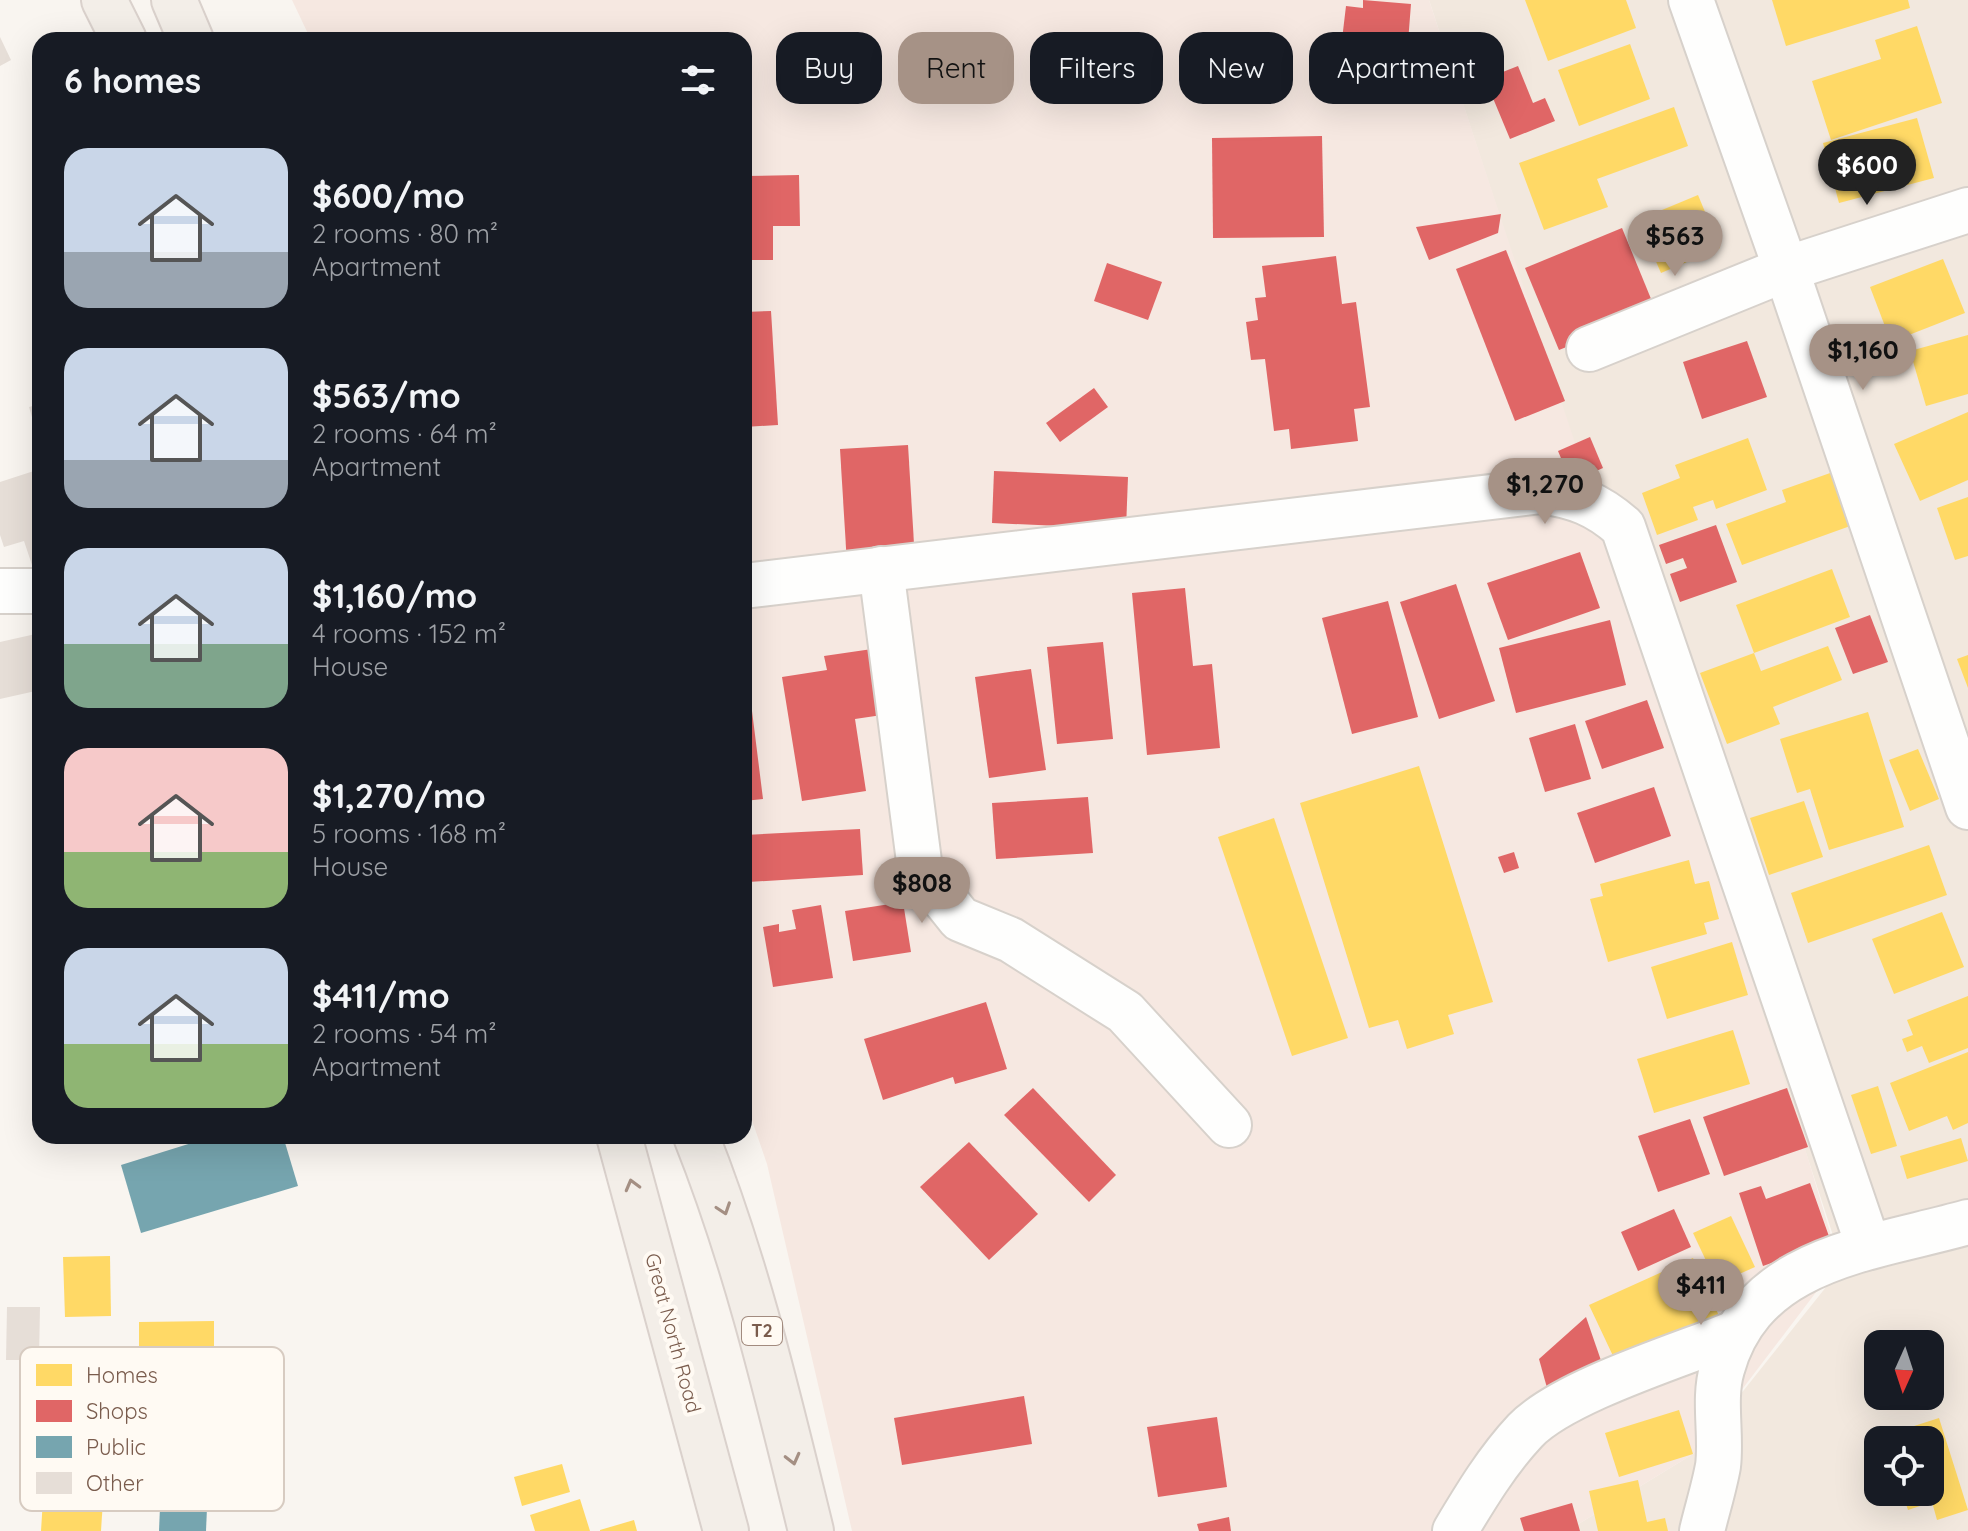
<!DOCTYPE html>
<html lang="en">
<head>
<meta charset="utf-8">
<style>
	body { margin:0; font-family:Quicksand,sans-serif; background:#242831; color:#f1f3f6; height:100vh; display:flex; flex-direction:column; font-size:30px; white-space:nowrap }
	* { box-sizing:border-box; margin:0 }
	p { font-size:26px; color:#9ea1a6 }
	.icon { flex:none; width:44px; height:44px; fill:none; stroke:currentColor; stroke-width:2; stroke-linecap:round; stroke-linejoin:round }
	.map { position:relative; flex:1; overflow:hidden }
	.drawer { position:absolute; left:32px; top:32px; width:720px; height:1112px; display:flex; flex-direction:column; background:#171b24; border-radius:24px; box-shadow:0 8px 32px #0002 }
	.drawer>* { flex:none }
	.guide { position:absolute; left:776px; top:32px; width:760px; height:72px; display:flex; gap:16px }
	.needle { width:52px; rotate:183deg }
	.controls { position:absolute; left:1864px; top:1330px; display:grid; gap:16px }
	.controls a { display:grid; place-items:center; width:80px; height:80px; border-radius:16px; background:#171b24; box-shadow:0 8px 32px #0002; font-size:40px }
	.price { position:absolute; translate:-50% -68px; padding:0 18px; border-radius:28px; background:#a69286; color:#111; font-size:26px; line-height:52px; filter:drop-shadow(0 2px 4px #0008) }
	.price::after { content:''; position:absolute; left:50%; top:48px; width:24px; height:18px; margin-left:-12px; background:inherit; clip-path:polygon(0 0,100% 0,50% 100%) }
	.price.current { background:#222; color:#fff }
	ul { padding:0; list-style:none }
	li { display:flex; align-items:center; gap:24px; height:200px; padding:0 32px }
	li span { display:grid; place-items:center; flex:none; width:224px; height:160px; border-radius:24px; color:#555 }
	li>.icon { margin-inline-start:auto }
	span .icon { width:96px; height:96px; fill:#fffc; stroke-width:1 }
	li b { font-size:34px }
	h2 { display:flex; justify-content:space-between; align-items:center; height:96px; padding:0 32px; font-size:34px }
	.chip { padding:0 28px; border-radius:24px; background:#171b24; box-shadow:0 8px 32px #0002; font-size:28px; line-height:72px }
	.chip.current { background:#a69286; color:#111 }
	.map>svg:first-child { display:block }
	.residential { fill:#f2e8de; fill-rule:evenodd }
	.commercial { fill:#f6e8e1 }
	.homes { fill:#ffd966 }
	.shops { fill:#e06666 }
	.public { fill:#76a5af }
	.building { fill:#e6ded7 }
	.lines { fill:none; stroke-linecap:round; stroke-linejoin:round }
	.street-casing { stroke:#d7d1cb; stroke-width:48 }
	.primary-casing { stroke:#dad1cc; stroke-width:48 }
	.street { stroke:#fefefd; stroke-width:44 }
	.primary { stroke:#f3eee8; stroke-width:44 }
	.oneway { stroke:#a48f83 }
	.labels { text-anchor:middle; stroke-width:8; stroke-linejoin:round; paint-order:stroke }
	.shield { fill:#fffaf3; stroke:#a28b7f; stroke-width:2 }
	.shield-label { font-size:18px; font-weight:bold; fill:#7a5c4d }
	.street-label { font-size:20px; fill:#7a5c4d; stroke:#fffaf3 }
	.key { fill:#fffaf3; stroke:#d7cbc1; stroke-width:2 }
	.key-label { font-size:22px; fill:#7a5c4d }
</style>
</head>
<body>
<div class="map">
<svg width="1968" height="1531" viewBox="0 0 1968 1531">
	<rect width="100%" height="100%" fill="#f9f5f0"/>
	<g class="residential">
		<polygon points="1429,0 1968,0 1968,1223 1841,1260"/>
		<path d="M 1968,1233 L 1968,1531 L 1567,1531 L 1693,1454 L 1842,1267 ZM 1878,1344 L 1930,1344 L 1930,1396 L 1878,1396 ZM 1878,1440 L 1930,1440 L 1930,1492 L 1878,1492 Z"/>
	</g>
	<polygon class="commercial" points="292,0 1429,0 1780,1065 1839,1262 1693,1454 1567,1531 852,1531 767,1164 744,1097 744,40 311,40"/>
	<g class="homes">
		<polygon points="1525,0 1626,0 1636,28 1548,61"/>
		<polygon points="1772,0 1908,0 1910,8 1786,46"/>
		<polygon points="1917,26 1942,103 1831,140 1812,81 1881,59 1875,40"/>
		<polygon points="1630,44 1650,99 1579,126 1558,70"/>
		<polygon points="1674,107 1688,146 1597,179 1608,207 1544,230 1519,163"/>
		<polygon points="1917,118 1934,178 1839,203 1823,143"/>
		<polygon points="1698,195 1720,248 1661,273 1638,220"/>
		<polygon points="1943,259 1965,313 1891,342 1870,287"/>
		<polygon points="1968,335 1968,394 1926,406 1910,351"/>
		<polygon points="1968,412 1968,480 1920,501 1894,444"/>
		<polygon points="1748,438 1767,490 1716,509 1713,500 1693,507 1698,520 1657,535 1642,493 1680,478 1675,465"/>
		<polygon points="1833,472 1853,525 1742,565 1726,524 1786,502 1782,490"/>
		<polygon points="1968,497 1968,556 1955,560 1937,508"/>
		<polygon points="1832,569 1850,617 1754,653 1736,605"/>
		<polygon points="1828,646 1842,680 1773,707 1780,724 1727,744 1700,673 1754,653 1761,671"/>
		<polygon points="1968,655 1968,688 1957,659"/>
		<polygon points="1868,712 1904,827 1829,850 1810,789 1797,793 1780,739"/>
		<polygon points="1918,749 1939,799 1910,811 1889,760"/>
		<polygon points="1419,766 1493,1002 1448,1015 1454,1034 1407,1049 1398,1020 1369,1028 1300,803"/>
		<polygon points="1804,801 1823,857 1769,875 1750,818"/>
		<polygon points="1274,818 1348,1038 1292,1056 1218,837"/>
		<polygon points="1929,845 1947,895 1808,943 1791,893"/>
		<polygon points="1689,860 1695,884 1709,881 1719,919 1704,923 1707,934 1608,962 1590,899 1603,896 1600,884"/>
		<polygon points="1942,912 1964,967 1894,994 1872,939"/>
		<polygon points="1732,942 1748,995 1667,1019 1651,967"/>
		<polygon points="1968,996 1968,1048 1929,1063 1922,1046 1907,1052 1902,1039 1913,1035 1907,1020"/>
		<polygon points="1733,1030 1750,1084 1654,1113 1637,1059"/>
		<polygon points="1968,1052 1968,1123 1953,1130 1947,1116 1909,1131 1890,1083"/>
		<polygon points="1878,1086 1897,1146 1871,1154 1851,1095"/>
		<polygon points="1961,1138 1968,1161 1907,1179 1900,1156"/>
		<polygon points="1731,1216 1755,1267 1717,1284 1693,1233"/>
		<polygon points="110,1256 111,1316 65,1317 63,1257"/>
		<polygon points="1693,1258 1724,1327 1708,1334 1702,1320 1687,1327 1692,1336 1667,1347 1662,1336 1614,1358 1589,1305"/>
		<polygon points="214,1321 214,1346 139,1347 139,1322"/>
		<polygon points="1679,1410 1693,1454 1619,1477 1605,1433"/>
		<polygon points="1939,1418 1968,1510 1937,1520 1932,1502 1908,1510 1902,1492 1930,1492 1930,1440 1885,1440 1883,1436"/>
		<polygon points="47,1435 107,1439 101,1531 41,1531"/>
		<polygon points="562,1464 570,1492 522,1506 514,1477"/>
		<polygon points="1638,1480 1647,1522 1665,1518 1668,1531 1598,1531 1589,1491"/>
		<polygon points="580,1499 590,1531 535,1531 530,1515"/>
		<polygon points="634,1520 637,1531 600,1531 600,1530"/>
	</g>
	<g class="shops">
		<polygon points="1363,0 1411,4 1407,55 1341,48 1346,6 1363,8"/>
		<polygon points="1518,66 1533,103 1545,98 1555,121 1510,139 1485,79"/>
		<polygon points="1322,136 1324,237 1213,238 1212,138"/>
		<polygon points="799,175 800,226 773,226 773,260 744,260 744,176"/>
		<polygon points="1501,214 1498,233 1429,260 1416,227"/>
		<polygon points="1622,228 1656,311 1559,350 1525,268"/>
		<polygon points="1506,250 1565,401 1515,421 1456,269"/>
		<polygon points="1336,256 1342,304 1356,302 1370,407 1354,409 1358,441 1291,449 1289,429 1274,431 1265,359 1251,360 1246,322 1258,320 1255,298 1266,297 1262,266"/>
		<polygon points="1107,263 1162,282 1148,320 1094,301"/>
		<polygon points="771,311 778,425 744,427 744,312"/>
		<polygon points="1747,341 1767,397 1702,419 1683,362"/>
		<polygon points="1094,388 1108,407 1060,442 1046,423"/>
		<polygon points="1590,437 1603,468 1571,482 1558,451"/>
		<polygon points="908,445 915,560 847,564 840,449"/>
		<polygon points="994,471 1128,477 1126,529 992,523"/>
		<polygon points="1716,525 1737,582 1680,602 1670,574 1687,568 1683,558 1666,564 1659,545"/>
		<polygon points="1580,552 1600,608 1508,640 1487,583"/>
		<polygon points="1456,584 1495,701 1439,719 1400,602"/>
		<polygon points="1185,588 1193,666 1212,664 1220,748 1147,755 1132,593"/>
		<polygon points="1388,601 1418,717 1352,734 1322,618"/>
		<polygon points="1870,615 1888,662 1853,674 1835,628"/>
		<polygon points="1610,620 1626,685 1516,713 1499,648"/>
		<polygon points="1103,642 1113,739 1057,744 1047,647"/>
		<polygon points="872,649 882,715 855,719 866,791 802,801 782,677 827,670 824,656"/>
		<polygon points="1031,669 1046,770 989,778 975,677"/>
		<polygon points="749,687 763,799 744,801 744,688"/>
		<polygon points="1647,700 1664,748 1602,769 1585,721"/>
		<polygon points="1575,724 1591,779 1545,792 1529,738"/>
		<polygon points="1654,787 1671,836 1595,863 1577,813"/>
		<polygon points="1088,797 1093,853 996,859 992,803"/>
		<polygon points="860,829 863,875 748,882 745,835"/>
		<polygon points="1514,852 1519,868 1504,873 1498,857"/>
		<polygon points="903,902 911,952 853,961 845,911"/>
		<polygon points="821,905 833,978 773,987 763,927 779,924 779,932 796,929 792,910"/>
		<polygon points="986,1002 1007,1069 955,1084 953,1077 883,1100 864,1039"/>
		<polygon points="1033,1088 1116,1175 1089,1202 1004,1115"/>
		<polygon points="1787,1088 1808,1147 1724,1176 1703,1117"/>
		<polygon points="1690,1119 1710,1174 1658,1192 1638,1136"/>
		<polygon points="969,1142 1038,1214 989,1260 920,1187"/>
		<polygon points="1810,1183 1831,1242 1763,1266 1739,1193 1761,1186 1766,1199"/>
		<polygon points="1674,1209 1691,1247 1638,1271 1621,1232"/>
		<polygon points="1586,1317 1606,1375 1549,1395 1539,1359"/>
		<polygon points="1024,1396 1032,1444 902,1465 894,1418"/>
		<polygon points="1217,1417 1227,1487 1158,1497 1147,1427"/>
		<polygon points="1572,1503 1580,1531 1524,1531 1520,1518"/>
		<polygon points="1229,1517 1231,1531 1199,1531 1197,1524"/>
	</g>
	<g class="public">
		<polygon points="214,1136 283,1136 298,1186 141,1233 121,1165"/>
		<polygon points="160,1507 207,1508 206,1531 159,1531"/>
	</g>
	<g class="building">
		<polygon points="0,37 11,60 0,66"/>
		<polygon points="40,404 40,441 39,441 29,407"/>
		<polygon points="40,469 40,563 32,565 24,541 4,547 0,535 0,482"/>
		<polygon points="40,633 40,690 0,699 0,642"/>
		<polygon points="7,1307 40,1307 39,1360 6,1360"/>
	</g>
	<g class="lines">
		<defs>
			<g id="street">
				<polyline points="1691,0 1786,269 1968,807"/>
				<polyline points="1589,349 1786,269 1968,210"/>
				<polyline points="881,569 920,869 960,919 1011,940 1125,1012 1229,1125"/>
				<path d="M 744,586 L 1541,491 C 1575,496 1597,504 1623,527 L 1868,1245"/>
				<polyline points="0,591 40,591"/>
				<path d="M 1455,1531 C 1476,1496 1497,1461 1525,1431 C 1563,1391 1681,1355 1735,1333"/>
				<path d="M 1702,1531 C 1707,1510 1714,1488 1718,1466 C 1722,1435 1713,1399 1722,1369 C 1753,1256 1874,1249 1968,1222"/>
			</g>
			<g id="primary">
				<polyline points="104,0 124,40"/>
				<polyline points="174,0 191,40"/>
				<polyline points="619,1136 726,1531"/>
				<path d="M 696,1136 C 747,1264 778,1397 811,1531"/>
			</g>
		</defs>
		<use href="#street" class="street-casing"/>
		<use href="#primary" class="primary-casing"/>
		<use href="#street" class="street"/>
		<use href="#primary" class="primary"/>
	</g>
	<defs><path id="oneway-chevron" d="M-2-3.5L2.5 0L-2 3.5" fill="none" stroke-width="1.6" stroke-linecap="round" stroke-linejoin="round" transform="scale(2)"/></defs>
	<g class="oneway">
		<use href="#oneway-chevron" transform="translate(632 1185) rotate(-105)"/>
		<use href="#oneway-chevron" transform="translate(724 1209) rotate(71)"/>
		<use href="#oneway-chevron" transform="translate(793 1459) rotate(76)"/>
	</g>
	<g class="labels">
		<rect class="shield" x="742" y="1317" width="40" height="28" rx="6"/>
		<g class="shield-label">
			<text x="762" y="1337">T2</text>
		</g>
		<g class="street-label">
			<text transform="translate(673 1333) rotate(75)" y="7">Great North Road</text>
		</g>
	</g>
	<rect x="20" y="1347" width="264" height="164" rx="12" class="key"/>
	<rect x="36" y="1364" width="36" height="22" fill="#ffd966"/>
	<rect x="36" y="1400" width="36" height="22" fill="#e06666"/>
	<rect x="36" y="1436" width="36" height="22" fill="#76a5af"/>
	<rect x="36" y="1472" width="36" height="22" fill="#e6ded7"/>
	<g class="key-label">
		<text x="86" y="1383">Homes</text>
		<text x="86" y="1419">Shops</text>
		<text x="86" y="1455">Public</text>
		<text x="86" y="1491">Other</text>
	</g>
</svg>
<div class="controls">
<a><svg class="needle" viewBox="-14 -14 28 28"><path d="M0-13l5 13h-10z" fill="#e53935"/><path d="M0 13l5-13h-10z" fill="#9ea1a6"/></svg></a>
<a><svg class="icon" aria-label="locate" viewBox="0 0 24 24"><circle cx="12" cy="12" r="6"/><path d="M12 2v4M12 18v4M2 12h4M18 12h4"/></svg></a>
</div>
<b class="price current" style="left:1867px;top:207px">$600</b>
<b class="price" style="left:1675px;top:278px">$563</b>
<b class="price" style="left:1863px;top:392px">$1,160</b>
<b class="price" style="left:1545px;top:526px">$1,270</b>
<b class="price" style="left:922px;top:925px">$808</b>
<b class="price" style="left:1701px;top:1327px">$411</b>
<div class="guide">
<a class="chip">Buy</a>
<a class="chip current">Rent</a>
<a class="chip">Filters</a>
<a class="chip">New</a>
<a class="chip">Apartment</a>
</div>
<section class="drawer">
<h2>6 homes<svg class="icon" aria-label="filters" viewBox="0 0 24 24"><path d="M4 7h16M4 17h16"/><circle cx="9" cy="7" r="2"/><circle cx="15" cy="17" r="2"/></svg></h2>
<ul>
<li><span style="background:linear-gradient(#c9d6e8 65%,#9aa5b1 0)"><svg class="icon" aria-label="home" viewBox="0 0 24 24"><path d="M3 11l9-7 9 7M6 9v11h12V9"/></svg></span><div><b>$600/mo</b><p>2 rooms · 80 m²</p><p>Apartment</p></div></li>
<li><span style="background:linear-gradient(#c9d6e8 70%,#9aa5b1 0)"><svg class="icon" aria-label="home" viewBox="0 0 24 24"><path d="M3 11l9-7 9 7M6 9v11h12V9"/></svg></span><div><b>$563/mo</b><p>2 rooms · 64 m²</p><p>Apartment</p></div></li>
<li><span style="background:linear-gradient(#c9d6e8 60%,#7fa58c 0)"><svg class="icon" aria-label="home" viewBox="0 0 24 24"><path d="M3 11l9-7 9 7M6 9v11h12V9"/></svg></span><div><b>$1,160/mo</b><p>4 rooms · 152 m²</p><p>House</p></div></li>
<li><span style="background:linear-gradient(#f6c9c9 65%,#8fb573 0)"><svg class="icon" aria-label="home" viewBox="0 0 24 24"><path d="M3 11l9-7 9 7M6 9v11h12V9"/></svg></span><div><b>$1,270/mo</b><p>5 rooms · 168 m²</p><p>House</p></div></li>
<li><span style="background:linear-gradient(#c9d6e8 60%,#8fb573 0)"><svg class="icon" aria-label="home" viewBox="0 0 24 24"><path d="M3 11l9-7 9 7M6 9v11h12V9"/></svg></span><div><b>$411/mo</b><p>2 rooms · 54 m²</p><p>Apartment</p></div></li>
</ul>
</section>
</div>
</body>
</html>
